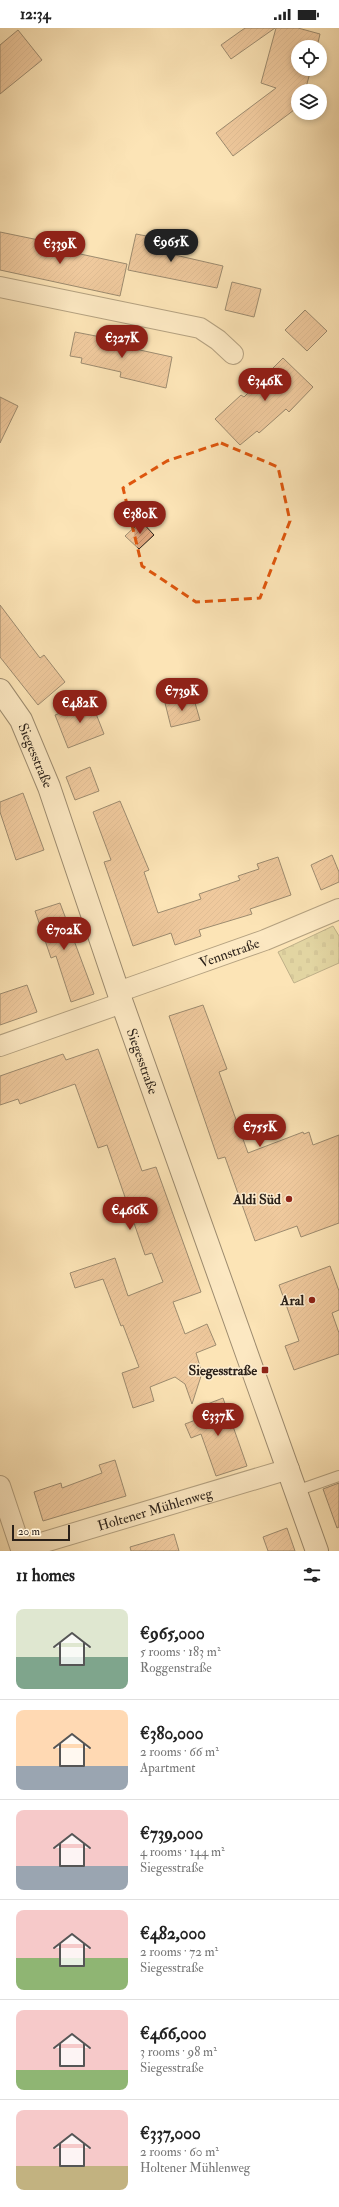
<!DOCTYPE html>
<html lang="en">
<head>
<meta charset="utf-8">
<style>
	body { margin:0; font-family:"IM FELL Double Pica",serif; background:#f6f6f6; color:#222; height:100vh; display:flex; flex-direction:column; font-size:15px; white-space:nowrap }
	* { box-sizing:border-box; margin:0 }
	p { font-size:13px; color:#767676 }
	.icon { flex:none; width:22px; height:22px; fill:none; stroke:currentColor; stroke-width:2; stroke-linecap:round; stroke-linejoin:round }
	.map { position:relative; height:1523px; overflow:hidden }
	.sheet { display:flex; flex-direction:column; background:#fff; flex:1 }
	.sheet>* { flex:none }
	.fabs { position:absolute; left:291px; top:12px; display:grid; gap:8px }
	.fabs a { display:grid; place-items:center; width:36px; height:36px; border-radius:50%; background:#fff; box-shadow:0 2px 6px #0003; font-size:20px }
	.scale { position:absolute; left:12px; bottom:10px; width:58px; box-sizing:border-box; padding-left:4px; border:2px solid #2b2119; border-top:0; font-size:11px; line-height:14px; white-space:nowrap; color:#2b2119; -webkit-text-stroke:3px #fdedd0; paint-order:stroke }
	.price { position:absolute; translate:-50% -34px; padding:0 9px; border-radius:14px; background:#8f2418; color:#fff; font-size:13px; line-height:26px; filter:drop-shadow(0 1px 2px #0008) }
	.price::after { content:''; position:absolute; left:50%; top:24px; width:12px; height:9px; margin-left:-6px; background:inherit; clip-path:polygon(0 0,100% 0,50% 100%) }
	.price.selected { background:#222; color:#fff }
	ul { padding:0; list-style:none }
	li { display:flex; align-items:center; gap:12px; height:100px; padding:0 16px }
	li+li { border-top:1px solid #e0e0e0 }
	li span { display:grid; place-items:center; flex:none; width:112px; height:80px; border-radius:8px; color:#555 }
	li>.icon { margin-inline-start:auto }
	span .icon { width:48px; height:48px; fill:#fffc; stroke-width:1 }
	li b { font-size:17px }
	h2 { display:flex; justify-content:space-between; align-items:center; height:48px; padding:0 16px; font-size:17px }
	.status { display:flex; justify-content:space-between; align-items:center; height:28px; padding:0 20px; background:#fff; direction:ltr }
	.status svg { height:11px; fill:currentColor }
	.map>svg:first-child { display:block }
	.cemetery { fill:url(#cemetery-stones); stroke:#777252 }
	.building { fill:url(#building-hatch); stroke:#2b2119 }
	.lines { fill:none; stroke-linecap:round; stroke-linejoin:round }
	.service-casing { stroke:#5f5240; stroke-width:12 }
	.minor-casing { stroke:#5f5240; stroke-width:22 }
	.secondary-casing { stroke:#2b2119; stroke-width:24 }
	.service { stroke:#fdedd0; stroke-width:10 }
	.minor { stroke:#fdedd0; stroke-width:20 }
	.secondary { stroke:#fdedd0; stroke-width:22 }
	.marked { fill:none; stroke:#df560d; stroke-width:3; stroke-dasharray:8 5; stroke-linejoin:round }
	.poi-dot { fill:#8f2418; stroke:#fdedd0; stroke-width:1.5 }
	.labels { text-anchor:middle; stroke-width:3; stroke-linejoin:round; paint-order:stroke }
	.street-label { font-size:14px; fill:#2b2119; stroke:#fdedd0 }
	.poi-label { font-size:14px; font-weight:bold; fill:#2b2119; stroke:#fdedd0; text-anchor:end }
</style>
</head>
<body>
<div class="status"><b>12:34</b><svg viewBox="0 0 49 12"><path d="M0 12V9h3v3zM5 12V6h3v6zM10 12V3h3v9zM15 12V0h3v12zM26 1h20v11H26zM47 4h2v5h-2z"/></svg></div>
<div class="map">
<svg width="339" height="1523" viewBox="0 0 339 1523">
	<defs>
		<pattern id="cemetery-stones" width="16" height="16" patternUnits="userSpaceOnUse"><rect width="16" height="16" fill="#c3c38b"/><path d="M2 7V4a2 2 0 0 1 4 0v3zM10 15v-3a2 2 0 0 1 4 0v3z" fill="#a8a777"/></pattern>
		<pattern id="building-hatch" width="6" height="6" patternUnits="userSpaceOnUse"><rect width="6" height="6" fill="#e1a87f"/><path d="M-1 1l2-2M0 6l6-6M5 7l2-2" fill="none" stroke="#c1906d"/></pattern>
	</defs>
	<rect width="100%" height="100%" fill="#fce4b6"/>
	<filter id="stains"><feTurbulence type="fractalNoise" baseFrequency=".005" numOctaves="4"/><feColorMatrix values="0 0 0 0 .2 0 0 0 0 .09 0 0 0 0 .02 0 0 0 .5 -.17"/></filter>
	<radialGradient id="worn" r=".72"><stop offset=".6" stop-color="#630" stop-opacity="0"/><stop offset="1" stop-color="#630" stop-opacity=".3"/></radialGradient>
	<polygon class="cemetery" points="333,898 339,908 339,935 294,955 278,924"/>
	<g class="building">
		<polygon points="245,0 275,0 231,31 221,17"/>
		<polygon points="276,0 298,0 320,6 317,19 298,19 298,41 311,41 305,63 298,63 298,79 233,128 216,105 276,60 261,55"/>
		<polygon points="18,2 42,32 0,66 0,17"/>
		<polygon points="0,204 58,216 57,221 127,236 120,268 0,242"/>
		<polygon points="136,206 178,214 175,227 223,238 217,260 128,242"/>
		<polygon points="232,254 261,261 254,289 225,282"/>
		<polygon points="305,282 327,303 307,323 285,302"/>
		<polygon points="75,304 127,314 126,319 172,329 166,360 120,349 121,344 81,335 82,330 70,328"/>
		<polygon points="283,330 313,359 289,384 286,381 259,405 257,403 240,417 215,391 241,367 244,369"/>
		<polygon points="0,369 18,378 0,415"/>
		<polygon points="141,493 154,507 139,521 125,508"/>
		<polygon points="0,577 40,630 44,627 65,654 38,677 0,629"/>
		<polygon points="193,668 200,692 171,699 165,675"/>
		<polygon points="91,673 104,706 68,720 55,687"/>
		<polygon points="90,739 99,763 75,772 66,749"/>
		<polygon points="23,765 44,822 16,832 0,784 0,774"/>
		<polygon points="120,773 149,842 144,844 158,885 201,871 199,866 240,852 238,848 259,841 257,836 278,829 291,867 250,881 252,886 199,902 201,908 175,917 171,905 133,918 104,834 111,832 93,784"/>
		<polygon points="332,827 339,844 339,854 321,862 311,837"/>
		<polygon points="60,875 94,966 71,974 56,928 51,930 35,883"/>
		<polygon points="27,957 37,984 0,997 0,966"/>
		<polygon points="203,977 227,1041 219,1044 248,1125 303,1104 304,1106 309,1104 313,1117 339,1107 339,1195 301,1209 297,1198 255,1213 225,1129 218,1131 169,988"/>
		<polygon points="98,1021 142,1143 156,1139 201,1264 173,1274 185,1306 207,1296 216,1317 196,1325 202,1345 192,1376 185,1356 175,1349 150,1359 154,1373 133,1380 122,1345 139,1339 123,1297 121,1298 103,1251 75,1260 70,1245 115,1230 128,1268 163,1254 152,1225 145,1227 107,1117 98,1120 75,1056 20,1076 18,1071 0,1077 0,1048 63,1026 66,1032"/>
		<polygon points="330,1238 339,1263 339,1282 332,1285 339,1305 339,1326 294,1342 285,1318 299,1313 279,1257"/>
		<polygon points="223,1370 247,1438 216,1448 201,1406 191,1410 185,1396 201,1390 197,1380"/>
		<polygon points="115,1432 126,1468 43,1493 34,1464 61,1455 62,1460 102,1445 99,1437"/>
		<polygon points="339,1455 339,1499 337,1500 323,1461"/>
		<polygon points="287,1500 295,1523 268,1523 263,1509"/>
		<polygon points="174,1506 179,1523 131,1523 130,1519"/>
	</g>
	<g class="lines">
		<defs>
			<polyline id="service" points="296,1463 339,1448"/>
			<g id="minor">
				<polyline points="0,259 200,300 218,312 233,326"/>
				<path id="s1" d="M 118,964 L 265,912 L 339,881"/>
				<polyline points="0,1018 122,975"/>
				<path id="s2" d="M 0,1458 L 21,1521 L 289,1441"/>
			</g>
			<g id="secondary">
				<path id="s3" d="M 0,662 L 21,692 L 49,759 L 122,975 L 317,1523"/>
			</g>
		</defs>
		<use href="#service" class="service-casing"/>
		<use href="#minor" class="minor-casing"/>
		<use href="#secondary" class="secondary-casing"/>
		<use href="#service" class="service"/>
		<use href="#minor" class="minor"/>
		<use href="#secondary" class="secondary"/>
	</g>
	<path d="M0 0H339V1523H0ZM 221,415 L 278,439 L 290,493 L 260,570 L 196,574 L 142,538 L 123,460 L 167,433 Z" fill="#fce4b6" fill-opacity=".55" fill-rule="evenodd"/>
	<path class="marked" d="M 221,415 L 278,439 L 290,493 L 260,570 L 196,574 L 142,538 L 123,460 L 167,433 Z"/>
	<g class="poi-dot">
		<circle cx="289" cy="1171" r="4"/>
		<circle cx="312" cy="1272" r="4"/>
		<rect x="261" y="1338" width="8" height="8" rx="2"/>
	</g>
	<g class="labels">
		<g class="street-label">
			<text dy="5" stroke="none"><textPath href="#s3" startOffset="75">Siegesstraße</textPath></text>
			<text dy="5" stroke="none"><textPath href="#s1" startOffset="118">Vennstraße</textPath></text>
			<text dy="5" stroke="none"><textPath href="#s3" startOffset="399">Siegesstraße</textPath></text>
			<text dy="5" stroke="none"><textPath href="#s2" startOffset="206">Holtener Mühlenweg</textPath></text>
		</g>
		<g class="poi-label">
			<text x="281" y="1176">Aldi Süd</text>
			<text x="304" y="1277">Aral</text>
			<text x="257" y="1347">Siegesstraße</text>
		</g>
	</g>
	<rect width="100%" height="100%" filter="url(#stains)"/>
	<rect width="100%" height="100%" fill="url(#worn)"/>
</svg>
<div class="fabs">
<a><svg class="icon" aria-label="locate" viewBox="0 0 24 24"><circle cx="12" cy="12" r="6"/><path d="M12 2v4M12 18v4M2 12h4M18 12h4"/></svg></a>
<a><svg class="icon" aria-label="layers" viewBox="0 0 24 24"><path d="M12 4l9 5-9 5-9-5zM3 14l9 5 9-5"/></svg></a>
</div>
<div class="scale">20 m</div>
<b class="price selected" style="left:171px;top:235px">€965K</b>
<b class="price" style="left:60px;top:237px">€339K</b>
<b class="price" style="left:122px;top:331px">€327K</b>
<b class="price" style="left:265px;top:374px">€346K</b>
<b class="price" style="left:140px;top:507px">€380K</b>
<b class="price" style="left:182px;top:684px">€739K</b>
<b class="price" style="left:80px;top:696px">€482K</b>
<b class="price" style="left:64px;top:923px">€702K</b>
<b class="price" style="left:260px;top:1120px">€755K</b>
<b class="price" style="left:130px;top:1203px">€466K</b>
<b class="price" style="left:218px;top:1409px">€337K</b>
</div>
<section class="sheet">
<h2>11 homes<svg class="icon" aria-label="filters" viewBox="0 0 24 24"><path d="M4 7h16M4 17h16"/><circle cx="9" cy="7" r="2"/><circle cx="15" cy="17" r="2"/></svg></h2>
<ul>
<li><span style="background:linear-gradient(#dfe7d0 60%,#7fa58c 0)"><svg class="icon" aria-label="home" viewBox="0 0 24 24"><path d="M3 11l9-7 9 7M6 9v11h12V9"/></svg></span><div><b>€965,000</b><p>5 rooms · 183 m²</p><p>Roggenstraße</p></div></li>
<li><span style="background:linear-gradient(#ffd9b3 70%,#9aa5b1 0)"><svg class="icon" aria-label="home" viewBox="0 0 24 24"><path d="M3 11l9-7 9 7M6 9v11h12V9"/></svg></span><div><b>€380,000</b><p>2 rooms · 66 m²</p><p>Apartment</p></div></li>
<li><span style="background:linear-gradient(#f6c9c9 70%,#9aa5b1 0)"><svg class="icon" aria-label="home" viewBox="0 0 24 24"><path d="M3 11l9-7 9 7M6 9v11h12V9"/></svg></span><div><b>€739,000</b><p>4 rooms · 144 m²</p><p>Siegesstraße</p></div></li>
<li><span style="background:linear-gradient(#f6c9c9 60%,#8fb573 0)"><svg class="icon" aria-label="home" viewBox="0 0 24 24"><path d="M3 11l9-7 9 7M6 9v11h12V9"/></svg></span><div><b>€482,000</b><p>2 rooms · 72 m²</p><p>Siegesstraße</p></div></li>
<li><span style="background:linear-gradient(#f6c9c9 75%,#8fb573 0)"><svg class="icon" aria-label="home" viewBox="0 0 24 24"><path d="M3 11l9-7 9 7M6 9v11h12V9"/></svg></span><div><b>€466,000</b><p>3 rooms · 98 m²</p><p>Siegesstraße</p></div></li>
<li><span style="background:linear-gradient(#f6c9c9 70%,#c2b280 0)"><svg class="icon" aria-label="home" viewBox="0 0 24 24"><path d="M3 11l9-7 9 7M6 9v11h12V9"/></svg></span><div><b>€337,000</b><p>2 rooms · 60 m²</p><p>Holtener Mühlenweg</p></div></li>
</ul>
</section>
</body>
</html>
